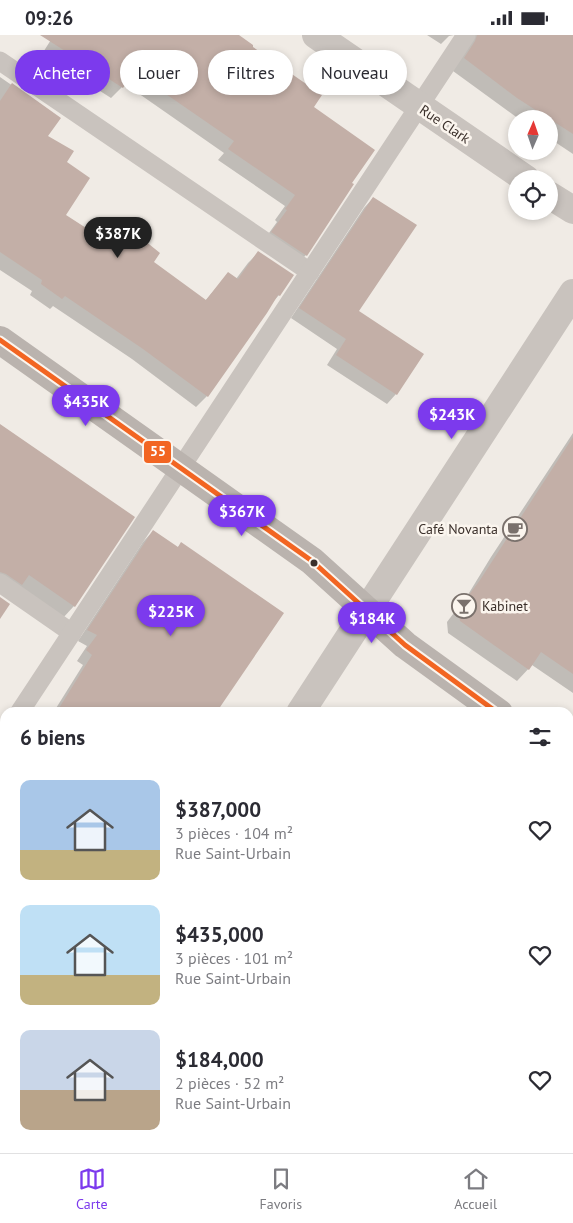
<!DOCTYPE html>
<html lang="fr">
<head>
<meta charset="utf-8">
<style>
	body { margin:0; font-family:"PT Sans",sans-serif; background:#f2f2f3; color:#2b2b33; height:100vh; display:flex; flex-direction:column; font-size:19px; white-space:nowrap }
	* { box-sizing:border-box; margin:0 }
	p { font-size:16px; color:#7c7c81 }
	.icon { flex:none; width:28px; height:28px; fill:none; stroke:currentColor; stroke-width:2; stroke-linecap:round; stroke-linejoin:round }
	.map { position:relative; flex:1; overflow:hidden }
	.panel { position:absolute; left:0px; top:672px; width:574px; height:446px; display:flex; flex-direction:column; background:#fff; border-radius:15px 15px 0 0; box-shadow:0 2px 8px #0003 }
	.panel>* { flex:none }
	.banner { position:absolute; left:15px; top:15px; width:544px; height:45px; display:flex; gap:10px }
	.needle { width:32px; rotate:2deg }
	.buttons { position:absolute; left:508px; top:75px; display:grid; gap:10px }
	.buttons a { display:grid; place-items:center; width:50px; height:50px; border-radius:50%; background:#fff; box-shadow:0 2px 8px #0003; font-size:25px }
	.price { position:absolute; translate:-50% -42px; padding:0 11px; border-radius:18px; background:#7c3aed; color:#fff; font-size:16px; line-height:32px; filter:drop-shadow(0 1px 2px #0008) }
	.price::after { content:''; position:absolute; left:50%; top:30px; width:15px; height:11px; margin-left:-8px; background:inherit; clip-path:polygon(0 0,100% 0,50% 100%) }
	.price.active { background:#222; color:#fff }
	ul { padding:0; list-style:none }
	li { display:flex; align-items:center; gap:15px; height:125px; padding:0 20px }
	li span { display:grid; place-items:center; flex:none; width:140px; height:100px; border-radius:10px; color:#555 }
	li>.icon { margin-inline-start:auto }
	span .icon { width:60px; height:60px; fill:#fffc; stroke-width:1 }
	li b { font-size:21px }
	h2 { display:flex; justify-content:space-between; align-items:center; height:60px; padding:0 20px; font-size:21px }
	.pill { padding:0 18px; border-radius:22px; background:#fff; box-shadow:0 2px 8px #0003; font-size:18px; line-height:45px }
	.pill.active { background:#7c3aed; color:#fff }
	.status { display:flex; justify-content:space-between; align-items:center; height:35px; padding:0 25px; background:#fff; direction:ltr }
	.status svg { height:14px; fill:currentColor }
	.dock { display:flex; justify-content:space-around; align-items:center; height:70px; border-top:1px solid #e1e1e2; background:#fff; font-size:14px; color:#7c7c81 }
	.dock a { display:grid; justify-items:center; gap:2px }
	.dock .active { color:#7c3aed }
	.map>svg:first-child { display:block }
	.shadow { fill:#0003 }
	.building { fill:#c3afa7 }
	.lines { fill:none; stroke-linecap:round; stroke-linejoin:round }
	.service { stroke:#c9c3be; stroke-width:19 }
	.minor { stroke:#c9c3be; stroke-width:28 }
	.tertiary { stroke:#c9c3be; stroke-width:28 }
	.secondary { stroke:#bab3ae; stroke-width:28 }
	.bus-1-casing { stroke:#fbf5ee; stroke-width:9 }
	.bus-1 { stroke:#f26522; stroke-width:5 }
	.bus-dot { fill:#3b302b; stroke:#fbf5ee; stroke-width:2 }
	.labels { text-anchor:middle; stroke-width:5; stroke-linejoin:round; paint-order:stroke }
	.street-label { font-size:14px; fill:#3b302b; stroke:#fbf5ee }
	.poi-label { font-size:14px; fill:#3b302b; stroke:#fbf5ee; text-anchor:end }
	.line-badge { stroke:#fbf5ee; stroke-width:2 }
	.badge-label { font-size:14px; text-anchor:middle; font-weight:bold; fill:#fff }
</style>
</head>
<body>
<div class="status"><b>09:26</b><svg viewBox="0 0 49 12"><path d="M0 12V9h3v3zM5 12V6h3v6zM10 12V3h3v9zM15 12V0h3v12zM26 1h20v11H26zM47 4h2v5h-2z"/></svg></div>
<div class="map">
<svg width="573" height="1118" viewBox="0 0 573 1118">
	<rect width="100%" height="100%" fill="#f0ebe5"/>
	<g class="shadow">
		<polygon points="54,0 226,0 312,72 350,148 352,150 306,220 295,231 261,209 277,187 275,185 285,171 218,125 224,118 125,49 111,63 42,19"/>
		<polygon points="427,0 573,0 573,119 549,103 549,84 519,84 453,36 461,3 454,0 449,1 441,9"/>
		<polygon points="0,42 59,83 46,102 65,128 64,180 114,213 122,213 135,199 152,227 205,266 228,239 236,244 248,228 259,217 279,260 272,268 207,361 196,372 132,324 53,271 50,274 30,260 32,256 0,235"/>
		<polygon points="373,163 357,277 396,359 387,369 327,330 337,314 291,283 364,173"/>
		<polygon points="0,392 74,571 62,584 0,556"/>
		<polygon points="573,398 573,658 532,630 517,646 448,598 447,587 469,558 491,522"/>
		<polygon points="153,496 177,513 181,509 215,678 53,678 83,630 77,626 87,611 78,606 143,507"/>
		<polygon points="5,763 5,790 0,785 0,771"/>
		<polygon points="0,795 5,797 5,917 0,914"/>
		<polygon points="569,846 573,849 573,986 569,984"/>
		<polygon points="153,1114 242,1114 240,1118 159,1118"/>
		<polygon points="306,1114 560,1114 566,1118 303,1118"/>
	</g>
	<g class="building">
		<polygon points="40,0 239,0 253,10 253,12 322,60 314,72 375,115 352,148 354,149 307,221 271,197 287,175 285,174 295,160 228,114 234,106 134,37 123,53"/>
		<polygon points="477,0 573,0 573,99 517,63 464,23 475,6"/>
		<polygon points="12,48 61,83 48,101 74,116 67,127 90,143 66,180 114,211 116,208 125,213 134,197 160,218 154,227 206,265 228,237 238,244 258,216 294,240 280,261 278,260 267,278 208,362 143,314 65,261 62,264 41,249 42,245 0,217 0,66"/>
		<polygon points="373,162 417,190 359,276 424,319 397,360 336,320 346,304 299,273"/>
		<polygon points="0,389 135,482 75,572 29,540 22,550 6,539 0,537"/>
		<polygon points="573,402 573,639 541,617 529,635 460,586 458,575 480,545"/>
		<polygon points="153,495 178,512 181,507 284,578 216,678 56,678 92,620 86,615 97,600 87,595"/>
		<polygon points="0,562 10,569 0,584"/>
	</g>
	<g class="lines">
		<g class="service">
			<polyline points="0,26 310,237"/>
			<polyline points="0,548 72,598"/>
			<polyline points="19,678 466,0"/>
			<polyline points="0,706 5,698"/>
			<polyline points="0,781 5,785"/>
			<polyline points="569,1095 573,1098"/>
			<polyline points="291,1118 294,1114"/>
		</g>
		<g class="minor">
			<polyline points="316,0 526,144"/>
			<polyline points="549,160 573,175"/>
			<polyline points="0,1069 5,1073"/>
			<polyline points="65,1114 72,1118"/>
		</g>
		<g class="tertiary">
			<polyline points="300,678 573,258"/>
			<polyline points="8,1118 11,1114"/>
		</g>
		<g class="secondary">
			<polyline points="0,305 312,526 405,610 499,678"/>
			<polyline points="569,725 573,728"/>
		</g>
		<defs>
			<polyline id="bus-1" points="0,305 312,526 405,610 498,678"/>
		</defs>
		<use href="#bus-1" class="bus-1-casing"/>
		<use href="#bus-1" class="bus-1"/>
	</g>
	<defs>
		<symbol id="cafe-ring" viewBox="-11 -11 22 22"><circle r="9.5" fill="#fbf5ee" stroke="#7a716c" stroke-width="1.5"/><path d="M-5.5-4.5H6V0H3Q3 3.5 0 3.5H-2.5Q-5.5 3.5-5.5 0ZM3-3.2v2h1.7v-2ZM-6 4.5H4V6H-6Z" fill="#7a716c"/></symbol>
		<symbol id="bar-ring" viewBox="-11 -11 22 22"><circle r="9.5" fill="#fbf5ee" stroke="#7a716c" stroke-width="1.5"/><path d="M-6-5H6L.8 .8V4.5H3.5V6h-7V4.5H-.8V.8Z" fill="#7a716c"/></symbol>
	</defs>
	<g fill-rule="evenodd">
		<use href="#cafe-ring" x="501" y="480" width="28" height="28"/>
		<use href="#bar-ring" x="450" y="557" width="28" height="28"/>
	</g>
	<circle class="bus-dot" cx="314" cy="528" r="4.5"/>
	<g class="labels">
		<g class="street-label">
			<text transform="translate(445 89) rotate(34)" y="5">Rue Clark</text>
		</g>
		<g class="poi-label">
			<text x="498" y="499">Café Novanta</text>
			<text x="482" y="576" text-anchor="start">Kabinet</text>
		</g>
	</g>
	<rect class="line-badge" x="143" y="405" width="29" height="24" rx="5" fill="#f26522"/>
	<g class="badge-label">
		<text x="158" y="421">55</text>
	</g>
</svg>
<div class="buttons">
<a><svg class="needle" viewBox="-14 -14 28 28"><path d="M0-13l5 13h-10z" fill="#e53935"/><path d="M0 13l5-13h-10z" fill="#7c7c81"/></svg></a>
<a><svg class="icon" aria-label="locate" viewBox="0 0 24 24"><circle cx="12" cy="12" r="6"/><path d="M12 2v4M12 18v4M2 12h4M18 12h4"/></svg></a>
</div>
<b class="price active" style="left:118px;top:224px">$387K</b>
<b class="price" style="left:86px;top:392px">$435K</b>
<b class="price" style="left:452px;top:405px">$243K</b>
<b class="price" style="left:242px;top:502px">$367K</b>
<b class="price" style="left:171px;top:602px">$225K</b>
<b class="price" style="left:372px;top:609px">$184K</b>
<div class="banner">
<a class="pill active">Acheter</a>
<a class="pill">Louer</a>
<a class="pill">Filtres</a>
<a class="pill">Nouveau</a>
</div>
<section class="panel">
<h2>6 biens<svg class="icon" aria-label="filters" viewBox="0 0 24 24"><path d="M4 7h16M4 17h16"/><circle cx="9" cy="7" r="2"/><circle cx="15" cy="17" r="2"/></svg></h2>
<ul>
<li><span style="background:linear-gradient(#a9c7e8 70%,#c2b280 0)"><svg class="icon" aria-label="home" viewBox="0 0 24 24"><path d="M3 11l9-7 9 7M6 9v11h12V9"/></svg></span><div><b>$387,000</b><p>3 pièces · 104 m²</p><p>Rue Saint-Urbain</p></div><svg class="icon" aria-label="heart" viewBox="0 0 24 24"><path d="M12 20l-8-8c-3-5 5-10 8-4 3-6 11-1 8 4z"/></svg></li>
<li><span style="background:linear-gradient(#bfe0f5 70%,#c2b280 0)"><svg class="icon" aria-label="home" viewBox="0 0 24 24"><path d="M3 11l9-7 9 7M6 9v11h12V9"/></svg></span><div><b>$435,000</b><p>3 pièces · 101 m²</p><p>Rue Saint-Urbain</p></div><svg class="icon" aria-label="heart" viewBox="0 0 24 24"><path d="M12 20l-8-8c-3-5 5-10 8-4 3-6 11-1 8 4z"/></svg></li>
<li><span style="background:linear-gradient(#c9d6e8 60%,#b9a48a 0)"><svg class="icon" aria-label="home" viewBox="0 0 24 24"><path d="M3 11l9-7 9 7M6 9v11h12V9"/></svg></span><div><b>$184,000</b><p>2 pièces · 52 m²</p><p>Rue Saint-Urbain</p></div><svg class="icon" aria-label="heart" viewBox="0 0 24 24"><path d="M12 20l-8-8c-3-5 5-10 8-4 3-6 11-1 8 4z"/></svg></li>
</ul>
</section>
</div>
<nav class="dock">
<a class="active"><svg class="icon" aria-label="map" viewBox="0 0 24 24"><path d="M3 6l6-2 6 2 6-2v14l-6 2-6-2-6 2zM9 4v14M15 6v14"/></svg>Carte</a>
<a><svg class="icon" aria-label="saved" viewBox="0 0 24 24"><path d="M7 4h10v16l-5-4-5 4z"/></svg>Favoris</a>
<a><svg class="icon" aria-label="home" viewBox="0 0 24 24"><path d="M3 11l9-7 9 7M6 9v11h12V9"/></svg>Accueil</a>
</nav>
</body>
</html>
